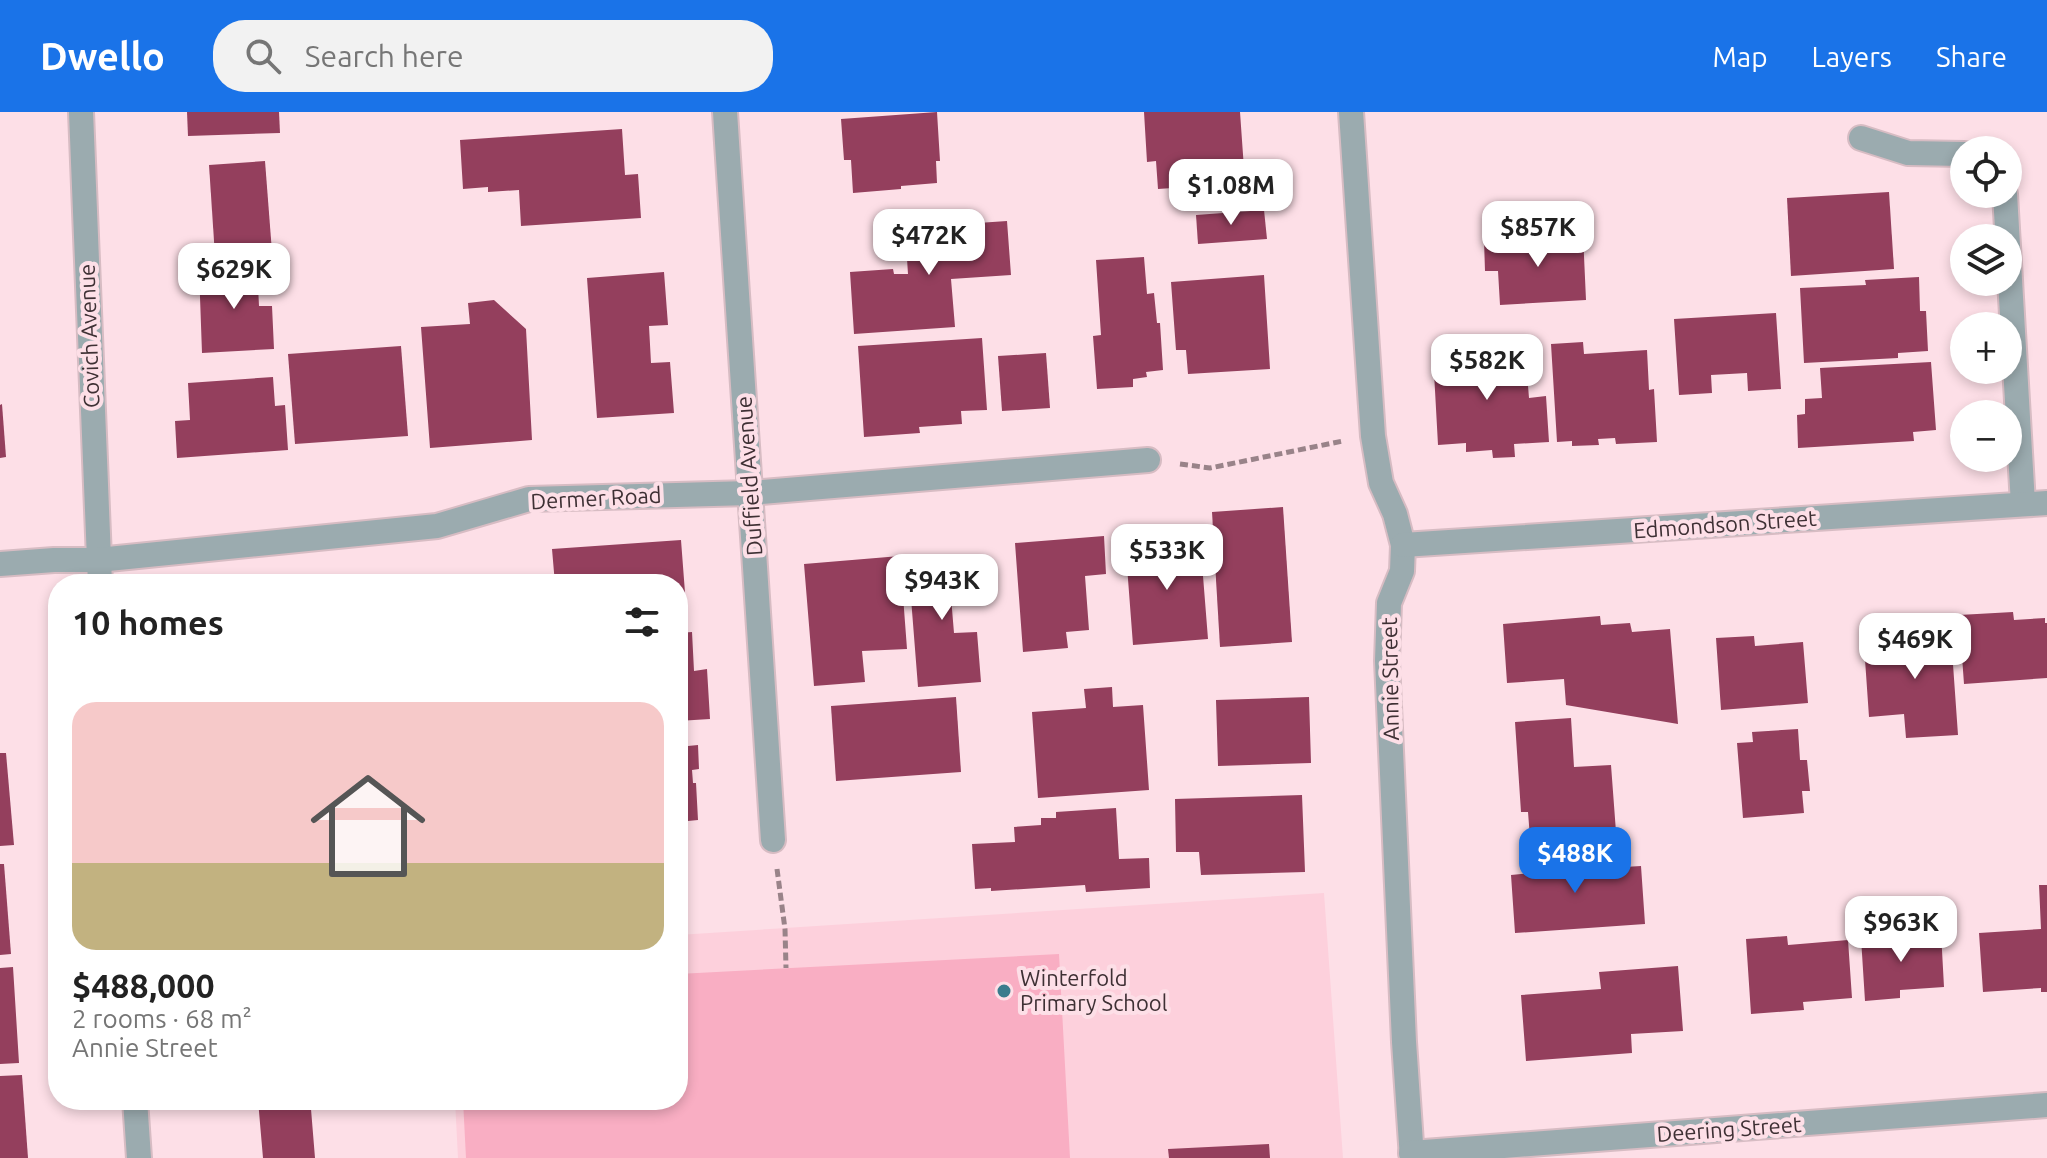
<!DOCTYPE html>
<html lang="en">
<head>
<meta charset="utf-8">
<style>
	body { margin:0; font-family:Ubuntu,sans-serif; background:#f2f2f2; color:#222; height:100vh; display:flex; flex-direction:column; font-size:30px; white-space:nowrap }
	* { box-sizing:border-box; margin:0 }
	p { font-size:26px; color:#767676 }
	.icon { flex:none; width:44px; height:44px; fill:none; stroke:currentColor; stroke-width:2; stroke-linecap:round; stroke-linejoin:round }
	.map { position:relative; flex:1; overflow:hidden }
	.drawer { position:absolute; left:48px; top:462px; width:640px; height:536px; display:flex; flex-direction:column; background:#fff; border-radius:32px; box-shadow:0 4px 12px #0003 }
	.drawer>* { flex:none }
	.controls { position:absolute; left:1950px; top:24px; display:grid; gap:16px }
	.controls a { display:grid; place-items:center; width:72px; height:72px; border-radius:50%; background:#fff; box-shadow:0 4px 12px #0003; font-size:40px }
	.price { position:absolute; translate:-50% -68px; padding:0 18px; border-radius:16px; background:#fff; color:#222; font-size:26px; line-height:52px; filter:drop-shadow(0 2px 4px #0008) }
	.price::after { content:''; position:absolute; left:50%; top:48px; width:24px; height:18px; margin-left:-12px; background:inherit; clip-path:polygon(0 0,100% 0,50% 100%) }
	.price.current { background:#1a73e8; color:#fff }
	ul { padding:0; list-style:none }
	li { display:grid; align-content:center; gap:16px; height:424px; padding:0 24px }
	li+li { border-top:2px solid #e0e0e0 }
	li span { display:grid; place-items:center; height:248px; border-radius:24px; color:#555 }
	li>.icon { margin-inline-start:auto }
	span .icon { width:144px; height:144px; fill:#fffc; stroke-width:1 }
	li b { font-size:34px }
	h2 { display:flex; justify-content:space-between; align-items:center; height:96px; padding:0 24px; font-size:34px }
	header { display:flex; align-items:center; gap:48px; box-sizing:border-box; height:112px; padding:0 40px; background:#1a73e8; color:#fff }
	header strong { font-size:38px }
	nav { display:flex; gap:44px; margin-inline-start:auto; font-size:28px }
	.search { width:560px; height:72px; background:#f2f2f2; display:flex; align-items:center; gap:20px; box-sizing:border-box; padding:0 28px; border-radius:32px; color:#767676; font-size:30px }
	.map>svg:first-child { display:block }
	.built { fill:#fdd0dc }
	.green { fill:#f9aec3 }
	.building { fill:#943f5d }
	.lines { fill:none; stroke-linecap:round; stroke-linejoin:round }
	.minor-casing { stroke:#d7bcc3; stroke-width:28 }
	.path { stroke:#998389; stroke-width:5; stroke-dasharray:8 4; stroke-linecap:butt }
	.minor { stroke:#9babaf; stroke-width:24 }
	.poi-dot { fill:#397c8d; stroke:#fddfe7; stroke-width:3 }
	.labels { text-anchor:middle; stroke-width:8; stroke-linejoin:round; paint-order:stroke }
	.street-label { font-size:22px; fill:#3e3034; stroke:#fddfe7 }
	.poi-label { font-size:22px; fill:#3e3034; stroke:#fddfe7; text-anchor:start }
</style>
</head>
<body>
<header>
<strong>Dwello</strong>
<div class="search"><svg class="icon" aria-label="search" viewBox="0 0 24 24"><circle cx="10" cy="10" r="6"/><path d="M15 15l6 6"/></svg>Search here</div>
<nav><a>Map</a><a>Layers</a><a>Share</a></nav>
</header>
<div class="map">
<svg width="2047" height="1046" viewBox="0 0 2047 1046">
	<rect width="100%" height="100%" fill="#fddfe7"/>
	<polygon class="built" points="1324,781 1343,1046 458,1046 455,988 678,988 678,823"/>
	<polygon class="green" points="1059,842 1070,1046 466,1046 463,988 678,988 678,862"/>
	<g class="building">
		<polygon points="187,0 279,0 280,21 188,24"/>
		<polygon points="937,0 940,49 936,49 937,71 901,74 901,77 853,81 851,48 844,48 841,7"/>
		<polygon points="1144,0 1240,0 1245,71 1158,77 1156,49 1147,50"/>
		<polygon points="622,17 625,63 638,62 641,106 521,114 519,78 488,80 488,75 463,77 460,28"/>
		<polygon points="265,49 272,140 215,144 209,53"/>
		<polygon points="1889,80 1894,157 1791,164 1787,86"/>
		<polygon points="1264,98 1267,127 1198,132 1196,103"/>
		<polygon points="1007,109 1011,163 951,167 955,215 854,222 850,160 893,157 894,162 908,162 905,116"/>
		<polygon points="1583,122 1586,188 1500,193 1498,159 1485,159 1484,128"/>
		<polygon points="1144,145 1147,182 1154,181 1157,211 1160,211 1163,258 1146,260 1147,265 1133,267 1133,275 1097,277 1093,224 1101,223 1096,148"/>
		<polygon points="257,154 259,194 272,194 274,237 202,241 199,157"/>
		<polygon points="664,160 668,213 649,214 651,251 670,250 674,301 597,306 587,166"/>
		<polygon points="1264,163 1270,257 1188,262 1186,238 1176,238 1171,170"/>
		<polygon points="1919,165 1920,199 1926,199 1928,239 1898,241 1898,246 1804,251 1800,176 1866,173 1865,168"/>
		<polygon points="494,188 526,217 532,328 430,336 421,215 470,212 468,191"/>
		<polygon points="1776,201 1781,277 1748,279 1747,261 1711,263 1712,281 1679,283 1674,207"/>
		<polygon points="982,226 987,298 961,299 962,312 919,315 920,321 864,325 858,234"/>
		<polygon points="1583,230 1584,242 1647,238 1649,278 1654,277 1657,330 1616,332 1615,326 1598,327 1599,333 1572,334 1572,329 1557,330 1551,232"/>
		<polygon points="401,234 408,324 295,332 288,242"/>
		<polygon points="1525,237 1529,286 1546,284 1549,330 1514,332 1515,345 1493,346 1492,338 1466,340 1466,331 1438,333 1433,242"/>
		<polygon points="1046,241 1050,296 1002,299 998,244"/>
		<polygon points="1931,250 1936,318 1913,320 1914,329 1798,336 1797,303 1805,302 1805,287 1822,286 1820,256"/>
		<polygon points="273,265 275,294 285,293 288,338 177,346 175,309 190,308 188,271"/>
		<polygon points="2,292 6,345 0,346 0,293"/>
		<polygon points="1283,395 1292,530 1220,535 1212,400"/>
		<polygon points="1104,424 1106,462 1085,464 1089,518 1066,520 1068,536 1023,540 1015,431"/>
		<polygon points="1200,426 1208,527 1133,533 1127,454 1133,454 1131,431"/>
		<polygon points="681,428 687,507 678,507 678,472 555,472 552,437"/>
		<polygon points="969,443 972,484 951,485 954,521 977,520 981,570 918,575 908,448"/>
		<polygon points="900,444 907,537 862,539 865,570 814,574 804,452"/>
		<polygon points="2013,500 2014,508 2045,506 2045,511 2047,511 2047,566 1964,572 1959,503"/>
		<polygon points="1600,504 1601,513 1630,511 1632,520 1670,517 1678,612 1566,593 1564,567 1507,571 1503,512"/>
		<polygon points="1950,510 1958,623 1906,626 1904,602 1869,605 1864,533 1913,530 1912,513"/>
		<polygon points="692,520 694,559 707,557 710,607 678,609 678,521"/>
		<polygon points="1754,524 1755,534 1803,530 1808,591 1721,598 1716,526"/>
		<polygon points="1112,575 1113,595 1143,593 1149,678 1038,686 1032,600 1086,596 1084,577"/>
		<polygon points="956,585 961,660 836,669 831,594"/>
		<polygon points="1309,585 1311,651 1218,654 1216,588"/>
		<polygon points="1571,606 1574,655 1611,653 1616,720 1530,726 1528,700 1521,700 1515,610"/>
		<polygon points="1798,617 1800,648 1807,648 1810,679 1802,679 1804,701 1743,706 1737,631 1753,630 1752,620"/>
		<polygon points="687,618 688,634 698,633 699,657 692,658 693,671 696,671 698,708 678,710 678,619"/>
		<polygon points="0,641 6,641 14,733 0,734"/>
		<polygon points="1302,683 1305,760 1201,763 1199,740 1176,740 1175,687"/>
		<polygon points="1116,696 1119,747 1149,746 1150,776 1086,780 1085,773 991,779 991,776 975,777 972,732 1015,730 1014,715 1041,713 1041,706 1056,706 1056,700"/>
		<polygon points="1572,735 1574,758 1641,754 1645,812 1515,821 1511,763 1532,761 1530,738"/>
		<polygon points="0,752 4,752 11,842 0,843"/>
		<polygon points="2039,773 2047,773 2047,880 2041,880 2041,876 1983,880 1979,821 2041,817"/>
		<polygon points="1941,820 1944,875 1900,878 1900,886 1865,889 1861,826"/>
		<polygon points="1787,824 1788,833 1848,828 1852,886 1803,890 1804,898 1751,902 1746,827"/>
		<polygon points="1678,854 1683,919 1631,922 1632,941 1526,949 1521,883 1601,877 1599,860"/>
		<polygon points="13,855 19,951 0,952 0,856"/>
		<polygon points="22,963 28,1046 0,1046 0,964"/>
		<polygon points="258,988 378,988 378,992 311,997 315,1046 263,1046"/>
		<polygon points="1269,1032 1270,1046 1169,1046 1168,1037"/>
	</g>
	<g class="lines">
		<defs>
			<g id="minor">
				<polyline points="81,0 100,472"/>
				<polyline points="725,0 773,728"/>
				<polyline points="1351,0 1373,324 1381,371 1395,402 1403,433 1402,459 1389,491 1387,549 1404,930 1412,1046"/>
				<polyline points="1861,26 1908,41 1964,42"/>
				<polyline points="2005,82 2023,392"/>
				<polyline points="1403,433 2047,391"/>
				<polyline points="0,452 54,448 98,448 437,414 529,387 750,381 1148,348"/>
				<polyline points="135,988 139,1046"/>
				<polyline points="1411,1041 2047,993"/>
			</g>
		</defs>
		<use href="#minor" class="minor-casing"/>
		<g class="path">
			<polyline points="1180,352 1210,356 1343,329"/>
			<polyline points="777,757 785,817 786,856"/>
		</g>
		<use href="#minor" class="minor"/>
	</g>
	<circle class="poi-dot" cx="1004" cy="879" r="8"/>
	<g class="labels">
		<g class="street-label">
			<text transform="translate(89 224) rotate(-92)" y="8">Covich Avenue</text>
			<text transform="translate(749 364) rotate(-94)" y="8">Duffield Avenue</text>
			<text transform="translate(596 386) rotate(-3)" y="8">Dermer Road</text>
			<text transform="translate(1725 412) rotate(-4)" y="8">Edmondson Street</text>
			<text transform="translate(1390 567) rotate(-91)" y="8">Annie Street</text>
			<text transform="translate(1729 1017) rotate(-4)" y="8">Deering Street</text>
		</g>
		<g class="poi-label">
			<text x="1020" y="874">Winterfold<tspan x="1020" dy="25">Primary School</tspan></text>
		</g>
	</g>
</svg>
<div class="controls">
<a><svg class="icon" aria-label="locate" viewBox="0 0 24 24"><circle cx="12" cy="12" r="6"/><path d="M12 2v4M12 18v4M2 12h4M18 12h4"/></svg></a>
<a><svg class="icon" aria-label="layers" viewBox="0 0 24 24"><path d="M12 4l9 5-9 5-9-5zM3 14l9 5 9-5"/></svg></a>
<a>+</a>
<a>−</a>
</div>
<b class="price" style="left:1231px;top:115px">$1.08M</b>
<b class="price" style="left:1538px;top:157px">$857K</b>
<b class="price" style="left:929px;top:165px">$472K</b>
<b class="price" style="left:234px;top:199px">$629K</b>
<b class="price" style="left:1487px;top:290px">$582K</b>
<b class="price" style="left:1167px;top:480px">$533K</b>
<b class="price" style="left:942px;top:510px">$943K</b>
<b class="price" style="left:1915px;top:569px">$469K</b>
<b class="price current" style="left:1575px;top:783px">$488K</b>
<b class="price" style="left:1901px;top:852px">$963K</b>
<section class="drawer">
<h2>10 homes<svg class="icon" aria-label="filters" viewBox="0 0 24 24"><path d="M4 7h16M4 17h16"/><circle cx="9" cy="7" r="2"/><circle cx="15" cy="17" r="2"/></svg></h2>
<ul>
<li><span style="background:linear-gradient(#f6c9c9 65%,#c2b280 0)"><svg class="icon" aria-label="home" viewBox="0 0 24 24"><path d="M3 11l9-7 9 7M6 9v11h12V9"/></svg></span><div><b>$488,000</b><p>2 rooms · 68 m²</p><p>Annie Street</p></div></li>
</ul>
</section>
</div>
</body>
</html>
